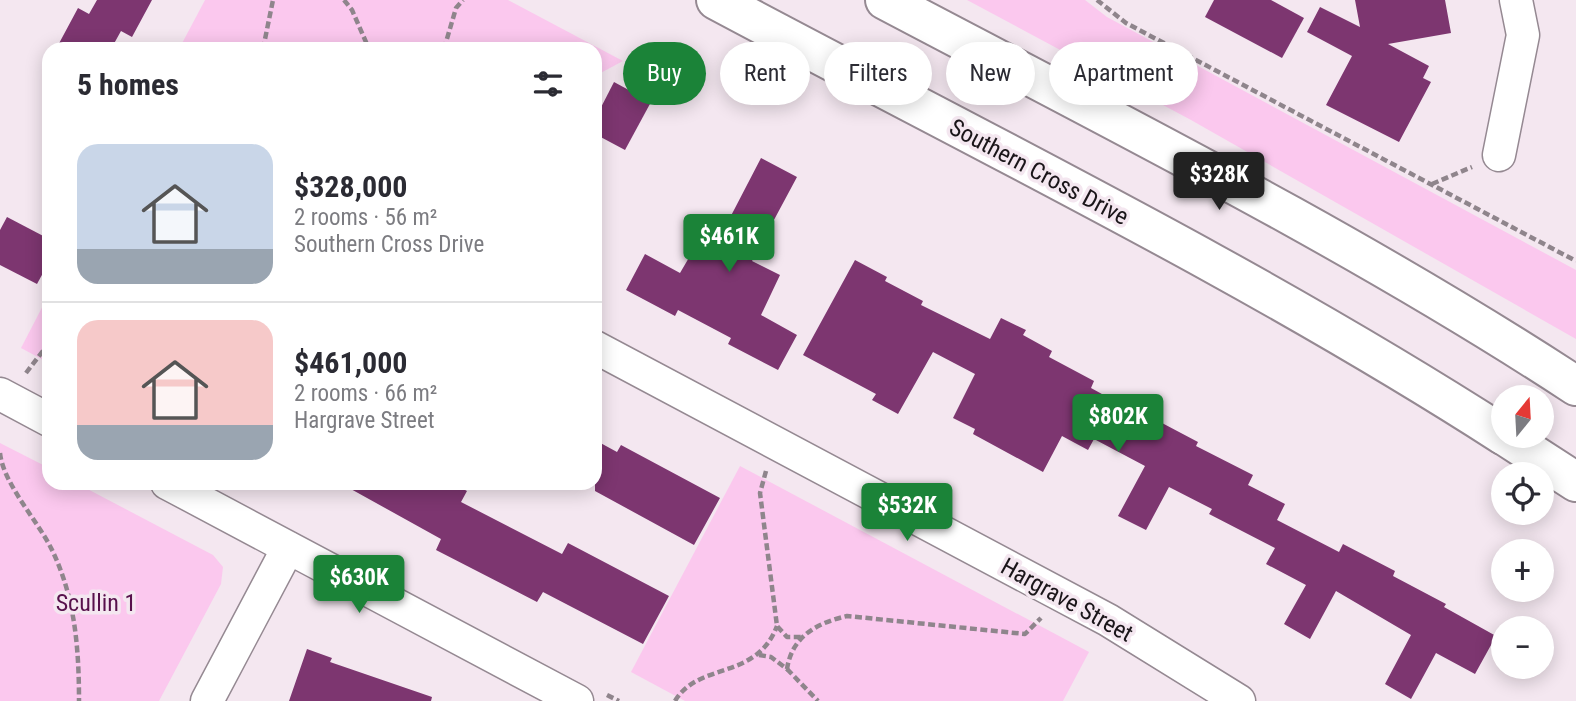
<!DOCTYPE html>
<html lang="en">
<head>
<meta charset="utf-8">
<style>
	body { margin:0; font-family:"Roboto Condensed",sans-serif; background:#f2f2f3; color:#2b2b33; height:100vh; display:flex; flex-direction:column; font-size:26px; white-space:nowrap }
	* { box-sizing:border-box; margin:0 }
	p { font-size:23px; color:#7c7c81 }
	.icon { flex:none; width:38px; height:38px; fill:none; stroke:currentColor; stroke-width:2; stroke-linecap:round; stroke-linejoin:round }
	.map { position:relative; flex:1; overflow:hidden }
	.drawer { position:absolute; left:42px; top:42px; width:560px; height:448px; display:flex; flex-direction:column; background:#fff; border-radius:21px; box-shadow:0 4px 18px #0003 }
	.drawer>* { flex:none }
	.top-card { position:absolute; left:623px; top:42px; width:665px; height:63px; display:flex; gap:14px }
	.needle { width:46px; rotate:18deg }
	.controls { position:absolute; left:1491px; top:385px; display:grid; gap:14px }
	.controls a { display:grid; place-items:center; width:63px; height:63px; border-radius:50%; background:#fff; box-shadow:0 4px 18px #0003; font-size:35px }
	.price { position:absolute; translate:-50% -60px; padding:0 16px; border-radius:7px; background:#1b8338; color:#fff; font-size:23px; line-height:46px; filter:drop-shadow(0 2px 4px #0008) }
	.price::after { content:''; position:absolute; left:50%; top:42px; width:21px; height:16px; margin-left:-10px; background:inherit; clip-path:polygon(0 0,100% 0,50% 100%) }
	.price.current { background:#222; color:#fff }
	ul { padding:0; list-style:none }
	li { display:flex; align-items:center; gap:21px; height:175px; padding:0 35px }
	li+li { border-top:2px solid #e1e1e2 }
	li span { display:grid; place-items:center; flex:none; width:196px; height:140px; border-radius:21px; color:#555 }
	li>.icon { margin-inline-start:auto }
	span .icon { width:84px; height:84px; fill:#fffc; stroke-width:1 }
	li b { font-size:30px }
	h2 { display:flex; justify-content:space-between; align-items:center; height:84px; padding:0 35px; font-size:30px }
	.tag { padding:0 24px; border-radius:32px; background:#fff; box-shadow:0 4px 18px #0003; font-size:24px; line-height:63px }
	.tag.current { background:#1b8338; color:#fff }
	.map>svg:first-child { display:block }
	.green { fill:#fbc8ee }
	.building { fill:#7d3670 }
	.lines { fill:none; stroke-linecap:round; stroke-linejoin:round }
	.street-casing { stroke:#958992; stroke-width:35 }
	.secondary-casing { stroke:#958992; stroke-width:42 }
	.path { stroke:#8f858c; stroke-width:4.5; stroke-dasharray:7 3.5; stroke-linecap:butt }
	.street { stroke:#fff; stroke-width:32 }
	.secondary { stroke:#fff; stroke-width:38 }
	.labels { text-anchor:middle; stroke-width:7; stroke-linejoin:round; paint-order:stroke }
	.street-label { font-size:24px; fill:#1a1519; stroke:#f4e7f0 }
	.park-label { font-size:24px; fill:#57114c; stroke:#f4e7f0 }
</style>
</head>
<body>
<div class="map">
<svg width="1576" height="701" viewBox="0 0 1576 701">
	<rect width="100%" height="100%" fill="#f4e7f0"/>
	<g class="green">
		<polygon points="205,0 508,0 623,61 595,76 595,49 179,49"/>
		<polygon points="967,0 1085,0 1107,17 1576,270 1576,339 1191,120"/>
		<polygon points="49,294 49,363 21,348"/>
		<polygon points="0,443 49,468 49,483 76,483 213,555 223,567 221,584 159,701 0,701"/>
		<polygon points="740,466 1089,652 1063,701 685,701 631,672"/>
	</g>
	<g class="building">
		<polygon points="97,0 152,0 132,37 121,31 111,49 56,49 78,8 89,14"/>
		<polygon points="1214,0 1271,0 1304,18 1282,58 1205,17"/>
		<polygon points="1355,0 1445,0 1451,33 1388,44 1429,66 1423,78 1431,82 1399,142 1326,105 1352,56 1307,32 1320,7 1360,27"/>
		<polygon points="614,82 651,102 625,150 595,134 595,119"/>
		<polygon points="761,158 797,177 752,261 780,275 761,315 797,335 778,370 728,344 731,338 678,310 675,316 626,290 645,254 680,273 707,227 721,235"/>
		<polygon points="7,217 49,239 49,262 37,284 0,265 0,230"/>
		<polygon points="855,260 887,277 885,281 923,301 921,305 990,339 1001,318 1026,330 1023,335 1052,351 1049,357 1094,381 1091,388 1160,426 1162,423 1198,442 1196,446 1253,475 1248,485 1285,504 1277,520 1339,552 1343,544 1395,571 1393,576 1446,604 1444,607 1496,636 1475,674 1436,653 1411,699 1385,684 1411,635 1336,591 1310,639 1284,624 1306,585 1266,564 1275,548 1209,514 1212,509 1169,487 1146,530 1118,516 1145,466 1094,439 1088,450 1062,436 1043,472 973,434 975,429 953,418 975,374 933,352 898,414 872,400 876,394 803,355"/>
		<polygon points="595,440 617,452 621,445 720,498 694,545 595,491"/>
		<polygon points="340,483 452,483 467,491 461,502 562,554 568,543 669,596 643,644 543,592 537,602 436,550 441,539"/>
		<polygon points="307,649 332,658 330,662 432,697 431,701 289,701"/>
	</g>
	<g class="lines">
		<defs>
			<g id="street">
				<polyline points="1499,155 1523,35 1516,0"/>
				<polyline points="595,347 1108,620 1239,701"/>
				<polyline points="0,394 49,420"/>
				<polyline points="167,483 577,701"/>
				<polyline points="207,701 288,548"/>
			</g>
			<g id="secondary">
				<path d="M 716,0 C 980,141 1251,273 1503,435"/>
				<path d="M 885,0 C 1118,123 1356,242 1576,386"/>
				<polyline points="1505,436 1576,482"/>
			</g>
		</defs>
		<use href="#street" class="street-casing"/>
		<use href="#secondary" class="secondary-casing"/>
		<g class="path">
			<polyline points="344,0 352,10 369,49"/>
			<polyline points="1097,0 1126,23 1576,261"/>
			<polyline points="263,49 273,0"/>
			<polyline points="444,49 456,8 463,0"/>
			<polyline points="1432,184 1472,167"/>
			<polyline points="26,373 49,343"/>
			<path d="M 0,453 C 3,483 37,520 51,548 C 75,596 79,648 79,701"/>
			<polyline points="766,471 760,493 777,626 787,637 801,637"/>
			<path d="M 759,655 L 771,657 L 787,669 C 792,636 817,623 847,616 L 1025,634 L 1041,618"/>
			<polyline points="787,669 818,701"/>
			<polyline points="607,695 619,701"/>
			<path d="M 675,701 C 699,661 756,681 777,626"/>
		</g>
		<use href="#street" class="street"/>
		<use href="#secondary" class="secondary"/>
	</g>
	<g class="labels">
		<g class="street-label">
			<text transform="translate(1039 172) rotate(28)" y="8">Southern Cross Drive</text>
			<text transform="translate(1067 600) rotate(29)" y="8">Hargrave Street</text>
		</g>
		<g class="park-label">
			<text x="96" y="611">Scullin 1</text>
		</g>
	</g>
</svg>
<div class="controls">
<a><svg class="needle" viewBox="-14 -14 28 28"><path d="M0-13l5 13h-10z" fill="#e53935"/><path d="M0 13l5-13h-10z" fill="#7c7c81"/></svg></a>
<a><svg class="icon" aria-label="locate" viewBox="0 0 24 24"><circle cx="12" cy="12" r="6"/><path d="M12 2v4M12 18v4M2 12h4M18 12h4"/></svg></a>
<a>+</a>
<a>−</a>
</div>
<b class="price current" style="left:1219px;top:212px">$328K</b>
<b class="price" style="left:729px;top:274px">$461K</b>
<b class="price" style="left:1118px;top:454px">$802K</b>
<b class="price" style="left:907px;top:543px">$532K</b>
<b class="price" style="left:359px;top:615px">$630K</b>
<div class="top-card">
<a class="tag current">Buy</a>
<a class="tag">Rent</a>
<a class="tag">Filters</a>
<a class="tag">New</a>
<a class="tag">Apartment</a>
</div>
<section class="drawer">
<h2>5 homes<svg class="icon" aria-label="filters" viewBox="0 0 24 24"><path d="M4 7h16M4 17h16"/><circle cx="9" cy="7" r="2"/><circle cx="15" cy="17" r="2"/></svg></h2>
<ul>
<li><span style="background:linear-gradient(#c9d6e8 75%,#9aa5b1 0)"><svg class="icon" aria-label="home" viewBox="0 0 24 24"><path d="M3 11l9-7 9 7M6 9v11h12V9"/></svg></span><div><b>$328,000</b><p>2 rooms · 56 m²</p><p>Southern Cross Drive</p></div></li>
<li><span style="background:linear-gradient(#f6c9c9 75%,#9aa5b1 0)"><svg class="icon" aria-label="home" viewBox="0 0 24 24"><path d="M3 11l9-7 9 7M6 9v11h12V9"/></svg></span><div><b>$461,000</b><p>2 rooms · 66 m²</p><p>Hargrave Street</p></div></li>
</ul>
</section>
</div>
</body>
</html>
